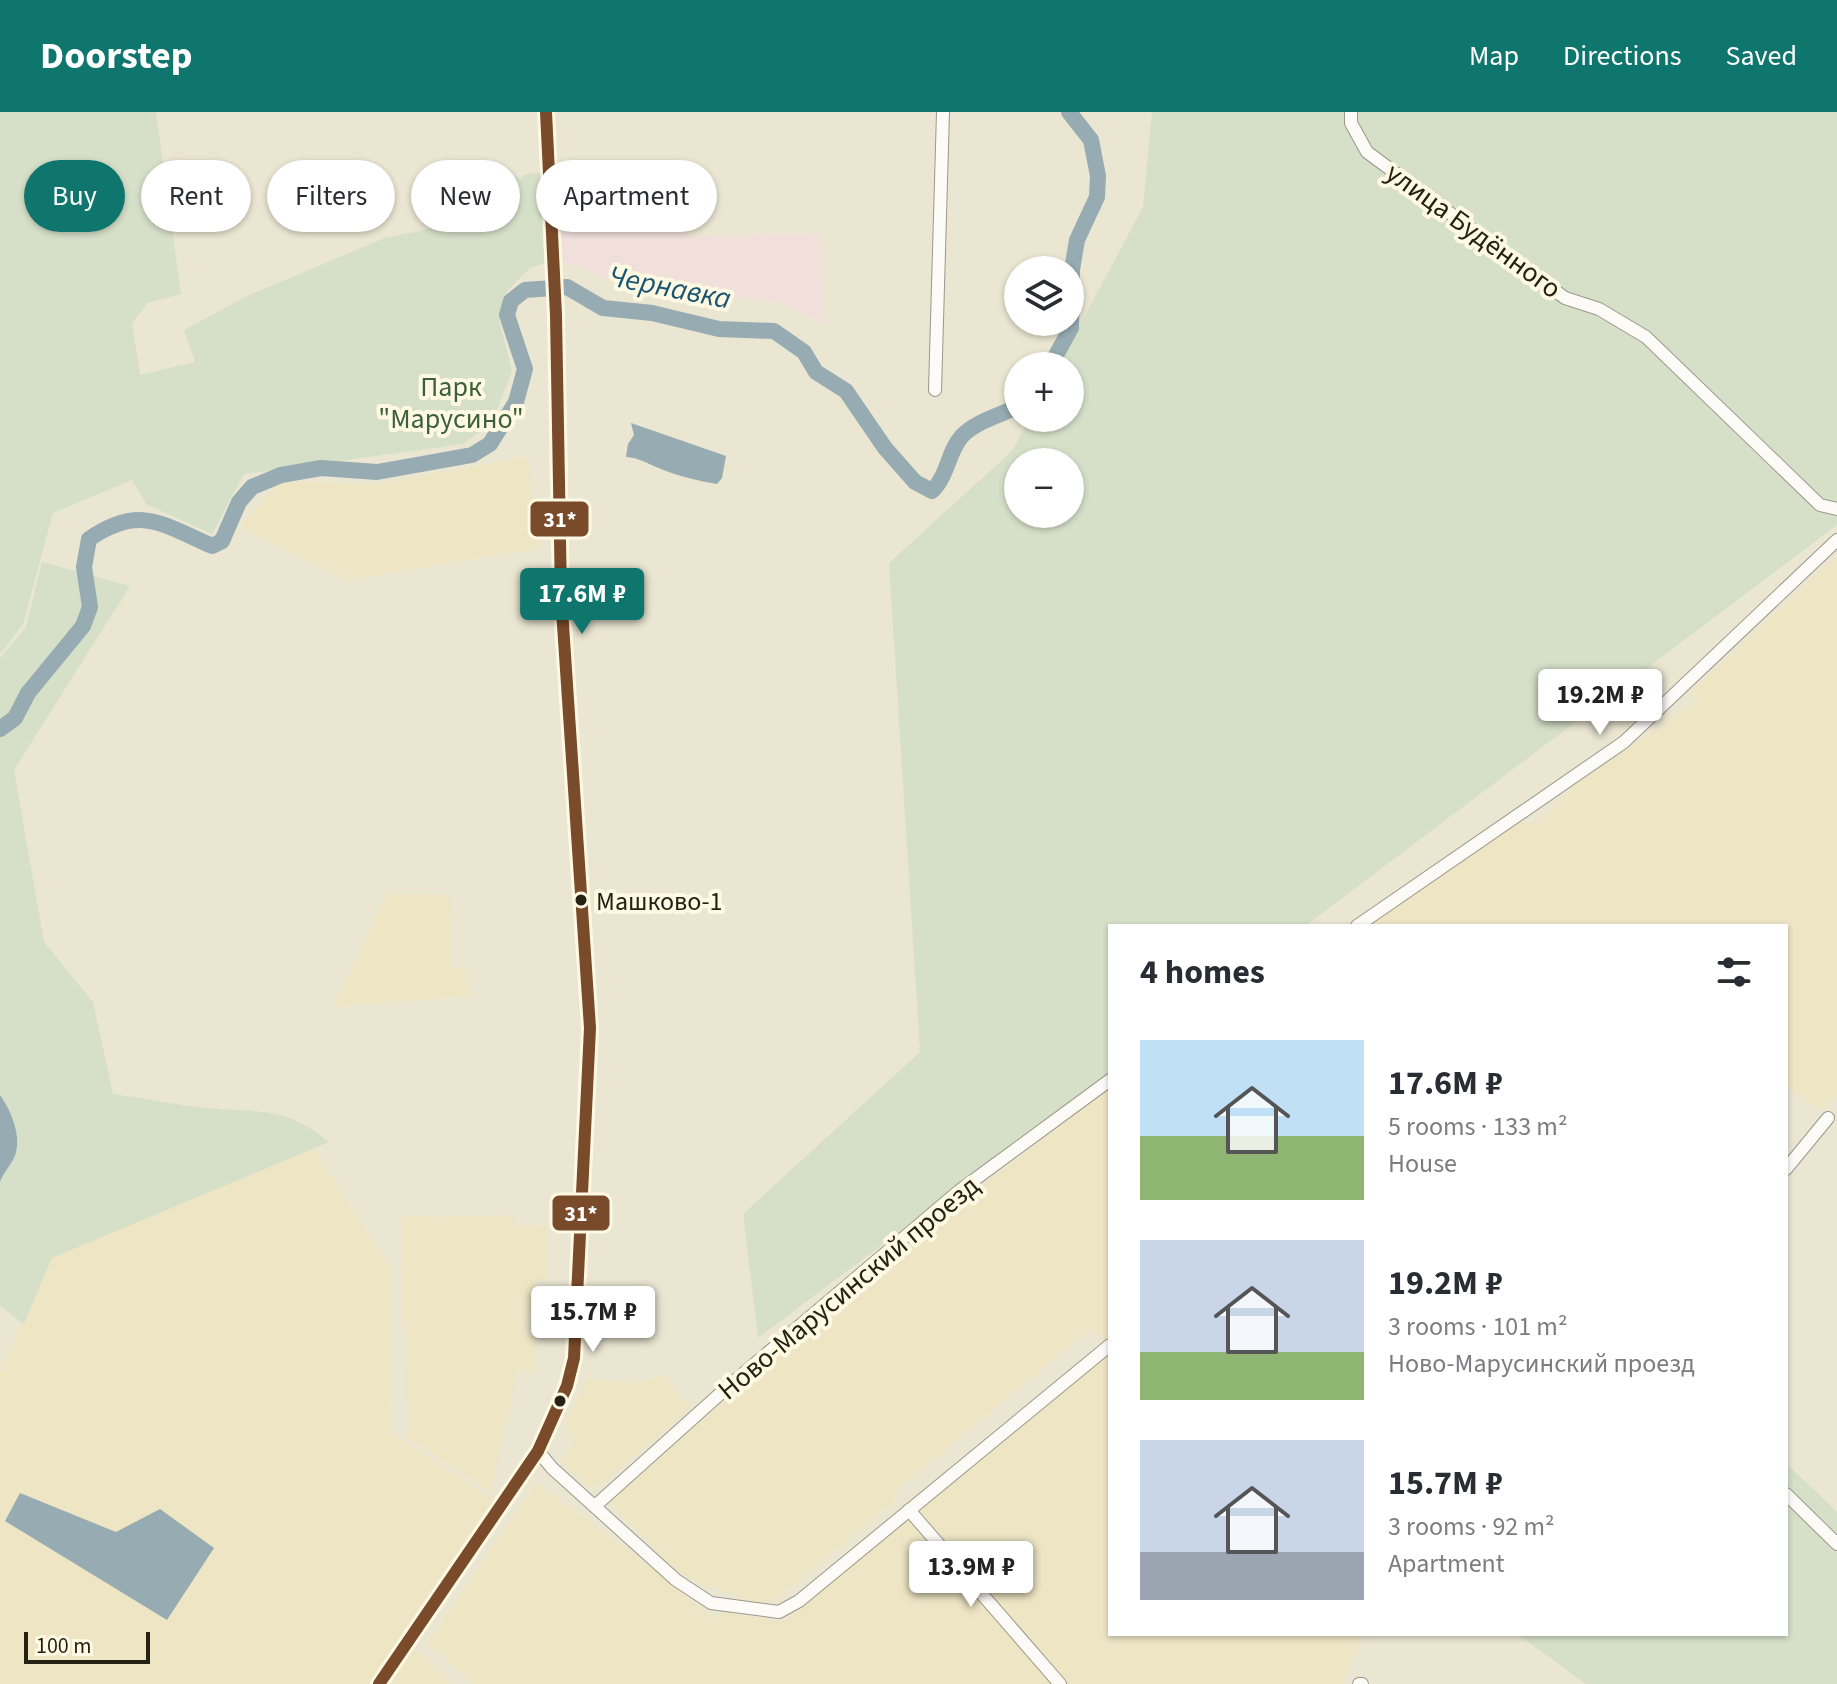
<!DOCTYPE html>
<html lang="en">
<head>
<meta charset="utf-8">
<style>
	body { margin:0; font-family:"Source Sans 3",sans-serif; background:#f2f2f3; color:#2b2b33; height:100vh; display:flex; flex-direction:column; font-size:30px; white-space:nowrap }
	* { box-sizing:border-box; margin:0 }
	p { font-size:26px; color:#7c7c81 }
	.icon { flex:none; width:44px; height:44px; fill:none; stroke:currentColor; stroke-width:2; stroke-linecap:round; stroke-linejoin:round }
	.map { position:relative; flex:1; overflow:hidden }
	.drawer { position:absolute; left:1108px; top:812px; width:680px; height:712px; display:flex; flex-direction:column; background:#fff; border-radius:0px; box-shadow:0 2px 6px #0004 }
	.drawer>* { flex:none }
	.guide { position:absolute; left:24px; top:48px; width:760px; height:72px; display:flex; gap:16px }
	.controls { position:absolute; left:1004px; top:144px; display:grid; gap:16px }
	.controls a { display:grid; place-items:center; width:80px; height:80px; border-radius:50%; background:#fff; box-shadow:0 2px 6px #0004; font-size:40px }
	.scale { position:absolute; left:24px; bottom:20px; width:126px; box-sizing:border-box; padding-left:8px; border:4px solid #252113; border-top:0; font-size:22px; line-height:28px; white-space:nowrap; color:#252113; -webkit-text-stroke:6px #fff9e3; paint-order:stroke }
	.price { position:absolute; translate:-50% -68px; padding:0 18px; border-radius:8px; background:#fff; color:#222; font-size:26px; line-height:52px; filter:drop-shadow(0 2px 4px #0008) }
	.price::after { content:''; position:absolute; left:50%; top:48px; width:24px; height:18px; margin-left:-12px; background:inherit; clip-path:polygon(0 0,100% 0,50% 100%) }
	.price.on { background:#0f766e; color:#fff }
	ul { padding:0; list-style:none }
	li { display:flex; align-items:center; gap:24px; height:200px; padding:0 32px }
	li span { display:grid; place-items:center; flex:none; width:224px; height:160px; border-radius:0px; color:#555 }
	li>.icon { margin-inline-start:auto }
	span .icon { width:96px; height:96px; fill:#fffc; stroke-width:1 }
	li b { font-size:34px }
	h2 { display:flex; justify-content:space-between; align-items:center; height:96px; padding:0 32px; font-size:34px }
	.tag { padding:0 28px; border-radius:36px; background:#fff; box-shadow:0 2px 6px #0004; font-size:28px; line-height:72px }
	.tag.on { background:#0f766e; color:#fff }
	header { display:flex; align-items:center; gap:48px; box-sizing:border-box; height:112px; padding:0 40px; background:#0f766e; color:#fff }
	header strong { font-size:38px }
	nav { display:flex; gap:44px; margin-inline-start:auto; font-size:28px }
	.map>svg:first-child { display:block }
	.built { fill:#ede5c4 }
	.education { fill:#f0dfda }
	.green { fill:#d6e0c9; fill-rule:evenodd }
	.water { fill:#96abb2 }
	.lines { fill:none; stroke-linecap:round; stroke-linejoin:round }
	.river { stroke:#96abb2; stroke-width:16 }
	.minor-casing { stroke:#9c9889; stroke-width:14 }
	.minor { stroke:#fcfbf8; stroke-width:12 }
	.bus-1-casing { stroke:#fff9e3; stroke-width:18 }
	.bus-1 { stroke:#7a4b2a; stroke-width:12 }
	.bus-dot { fill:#252113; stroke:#fff9e3; stroke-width:3 }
	.labels { text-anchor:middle; stroke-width:8; stroke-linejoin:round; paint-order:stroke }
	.bus-label { font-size:26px; fill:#252113; stroke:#fff9e3; text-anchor:start }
	.street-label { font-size:28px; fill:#252113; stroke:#fff9e3 }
	.park-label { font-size:28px; fill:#3c6038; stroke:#fff9e3 }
	.water-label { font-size:30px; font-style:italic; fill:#195471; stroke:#fff9e3 }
	.line-badge { stroke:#fff9e3; stroke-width:3 }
	.badge-label { font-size:22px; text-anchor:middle; font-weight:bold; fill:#fff }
</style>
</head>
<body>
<header>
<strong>Doorstep</strong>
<nav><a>Map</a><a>Directions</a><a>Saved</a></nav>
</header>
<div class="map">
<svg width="1837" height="1572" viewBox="0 0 1837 1572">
	<rect width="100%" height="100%" fill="#eae6d2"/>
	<g class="built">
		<polygon points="527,345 539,436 347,468 240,413 282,369 374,372"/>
		<polygon points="1837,444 1837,987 1832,986 1822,1000 1786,973 1786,814 1365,814 1517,709 1537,712 1580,669 1698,589 1690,580"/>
		<polygon points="387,782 450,783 452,857 468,857 469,884 333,895"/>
		<polygon points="1110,976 1110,1522 1364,1522 1342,1572 474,1572 427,1531 536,1371 626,1436 715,1508 722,1500 784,1510 1107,1234 1091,1216 901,1375 892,1391 774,1489 754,1492 713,1474 708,1477 679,1460 612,1395 615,1385 887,1147"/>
		<polygon points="313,1036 391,1156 389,1319 493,1388 402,1526 453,1572 0,1572 0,1261 49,1144"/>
		<polygon points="513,1103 514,1113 548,1114 547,1168 537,1168 524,1221 538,1226 533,1261 518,1258 490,1380 408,1326 401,1105"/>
		<polygon points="664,1263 690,1297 598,1374 588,1374 560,1349 574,1328 564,1317 586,1266 636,1271"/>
	</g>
	<polygon class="education" points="682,76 683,124 817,122 822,140 823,203 829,213 780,191 658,174 624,173 562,148 558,79"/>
	<g class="green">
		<polygon points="0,0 156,0 181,182 147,191 132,212 140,263 195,250 184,218 249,183 385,126 454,112 473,85 514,63 520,68 524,63 540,60 545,151 530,156 506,180 499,208 512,259 492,311 463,332 244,362 212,422 146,392 132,368 53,401 23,512 0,542"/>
		<path d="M 1152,0 L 1837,0 L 1837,413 L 1305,814 L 1110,814 L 1110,961 L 758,1226 L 743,1102 L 920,940 L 889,451 L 1012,339 L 1030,306 L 1070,306 L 1070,254 L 1058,254 L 1143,95 ZM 1018,350 L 1070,350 L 1070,402 L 1018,402 Z"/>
		<path d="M 42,450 L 130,474 L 14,658 L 44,830 L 93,890 L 113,982 C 144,986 175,993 206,996 C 259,1001 284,993 329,1030 L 52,1146 L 24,1212 L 0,1194 L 0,546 L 26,515 Z"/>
		<polygon points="1786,1351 1837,1400 1837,1426 1786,1373"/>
		<polygon points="1786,1388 1837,1439 1837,1572 1586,1572 1517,1522 1786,1522"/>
	</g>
	<g class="water">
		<path d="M 631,311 L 726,344 L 722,366 L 717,372 C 699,369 678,364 661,357 C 648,352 640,346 626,345 L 628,332 L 634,323 Z"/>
		<path d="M 0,983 C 10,997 21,1022 16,1040 C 14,1050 4,1059 0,1070 Z"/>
		<polygon points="20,1381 116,1420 160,1397 214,1436 167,1508 5,1409"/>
	</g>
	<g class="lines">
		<g class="river">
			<polyline points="1050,254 1071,216 1072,158 1077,128 1097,85 1098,64 1091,28 1069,0"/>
			<path d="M 0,617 L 15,606 L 28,581 L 83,514 L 90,495 L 84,455 L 89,427 C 140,392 162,412 212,434 L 222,429 L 239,390 L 252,375 L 281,363 L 321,356 L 377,360 L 472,343 L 490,332 L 516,290 L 525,257 L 507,203 L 511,189 L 525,178 L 567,175 L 603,196 L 652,201 L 719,217 L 774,219 L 804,240 L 816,260 L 846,279 L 885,336 L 915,370 L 932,379 C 948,364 948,339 962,324 C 976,309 1000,304 1018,294"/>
		</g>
		<defs>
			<g id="minor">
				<polyline points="1351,0 1351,11 1367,40 1565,186 1599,197 1646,225 1820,393 1837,397"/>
				<polyline points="935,278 943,0"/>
				<polyline points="1357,814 1624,630 1837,428"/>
				<polyline points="1786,1057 1828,1006"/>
				<polyline points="538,1339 552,1356 676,1468 711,1491 779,1500 799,1489 1110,1233"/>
				<polyline points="1786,1382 1837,1432"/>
				<polyline points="595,1394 731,1272 959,1079 1110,968"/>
				<polyline points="909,1398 1060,1572"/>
				<polyline points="379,1572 538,1339 567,1274 574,1246 590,916 561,483 556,203 546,0"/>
				<polyline points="1359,1572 1362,1572"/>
			</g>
		</defs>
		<use href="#minor" class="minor-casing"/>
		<use href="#minor" class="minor"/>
		<defs>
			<polyline id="bus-1" points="379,1572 538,1339 567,1274 574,1246 590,916 561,483 556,203 546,0"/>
		</defs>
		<use href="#bus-1" class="bus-1-casing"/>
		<use href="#bus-1" class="bus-1"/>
	</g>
	<g class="bus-dot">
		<circle cx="581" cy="788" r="7"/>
		<circle cx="560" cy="1289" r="7"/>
	</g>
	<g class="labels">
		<g class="bus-label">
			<text x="596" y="798">Машково-1</text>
		</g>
		<g class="street-label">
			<text transform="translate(1474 118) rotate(36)" y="10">улица Будённого</text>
			<text transform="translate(848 1175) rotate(-40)" y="10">Ново-Марусинский проезд</text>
		</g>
		<g class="park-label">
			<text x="451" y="284">Парк<tspan x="451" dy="32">"Марусино"</tspan></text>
		</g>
		<g class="water-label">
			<text transform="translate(670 175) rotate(11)" y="10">Чернавка</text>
		</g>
	</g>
	<g class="line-badge">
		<rect x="529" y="388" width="61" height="38" rx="8" fill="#7a4b2a"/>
		<rect x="551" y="1082" width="60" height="38" rx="8" fill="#7a4b2a"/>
	</g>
	<g class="badge-label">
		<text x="560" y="415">31*</text>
		<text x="581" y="1109">31*</text>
	</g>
</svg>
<div class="controls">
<a><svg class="icon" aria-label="layers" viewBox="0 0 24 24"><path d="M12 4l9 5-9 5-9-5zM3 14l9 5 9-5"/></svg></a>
<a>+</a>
<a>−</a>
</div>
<div class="scale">100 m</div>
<b class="price on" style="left:582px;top:524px">17.6M ₽</b>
<b class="price" style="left:1600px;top:625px">19.2M ₽</b>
<b class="price" style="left:593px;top:1242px">15.7M ₽</b>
<b class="price" style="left:971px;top:1497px">13.9M ₽</b>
<div class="guide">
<a class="tag on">Buy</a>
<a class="tag">Rent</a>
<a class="tag">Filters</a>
<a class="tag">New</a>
<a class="tag">Apartment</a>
</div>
<section class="drawer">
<h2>4 homes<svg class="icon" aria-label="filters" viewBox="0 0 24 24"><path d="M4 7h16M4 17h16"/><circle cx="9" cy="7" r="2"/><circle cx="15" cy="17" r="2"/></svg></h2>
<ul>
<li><span style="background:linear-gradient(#bfe0f5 60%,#8fb573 0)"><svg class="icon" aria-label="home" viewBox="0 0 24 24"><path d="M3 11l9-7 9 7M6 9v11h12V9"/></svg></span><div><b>17.6M ₽</b><p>5 rooms · 133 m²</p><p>House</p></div></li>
<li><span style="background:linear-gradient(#c9d6e8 70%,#8fb573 0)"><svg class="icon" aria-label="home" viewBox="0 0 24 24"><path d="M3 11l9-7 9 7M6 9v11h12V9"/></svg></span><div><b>19.2M ₽</b><p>3 rooms · 101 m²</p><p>Ново-Марусинский проезд</p></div></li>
<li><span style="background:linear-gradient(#c9d6e8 70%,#9aa5b1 0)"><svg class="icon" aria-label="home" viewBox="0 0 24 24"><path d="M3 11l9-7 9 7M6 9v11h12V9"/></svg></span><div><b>15.7M ₽</b><p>3 rooms · 92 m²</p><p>Apartment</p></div></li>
</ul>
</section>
</div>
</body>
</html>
